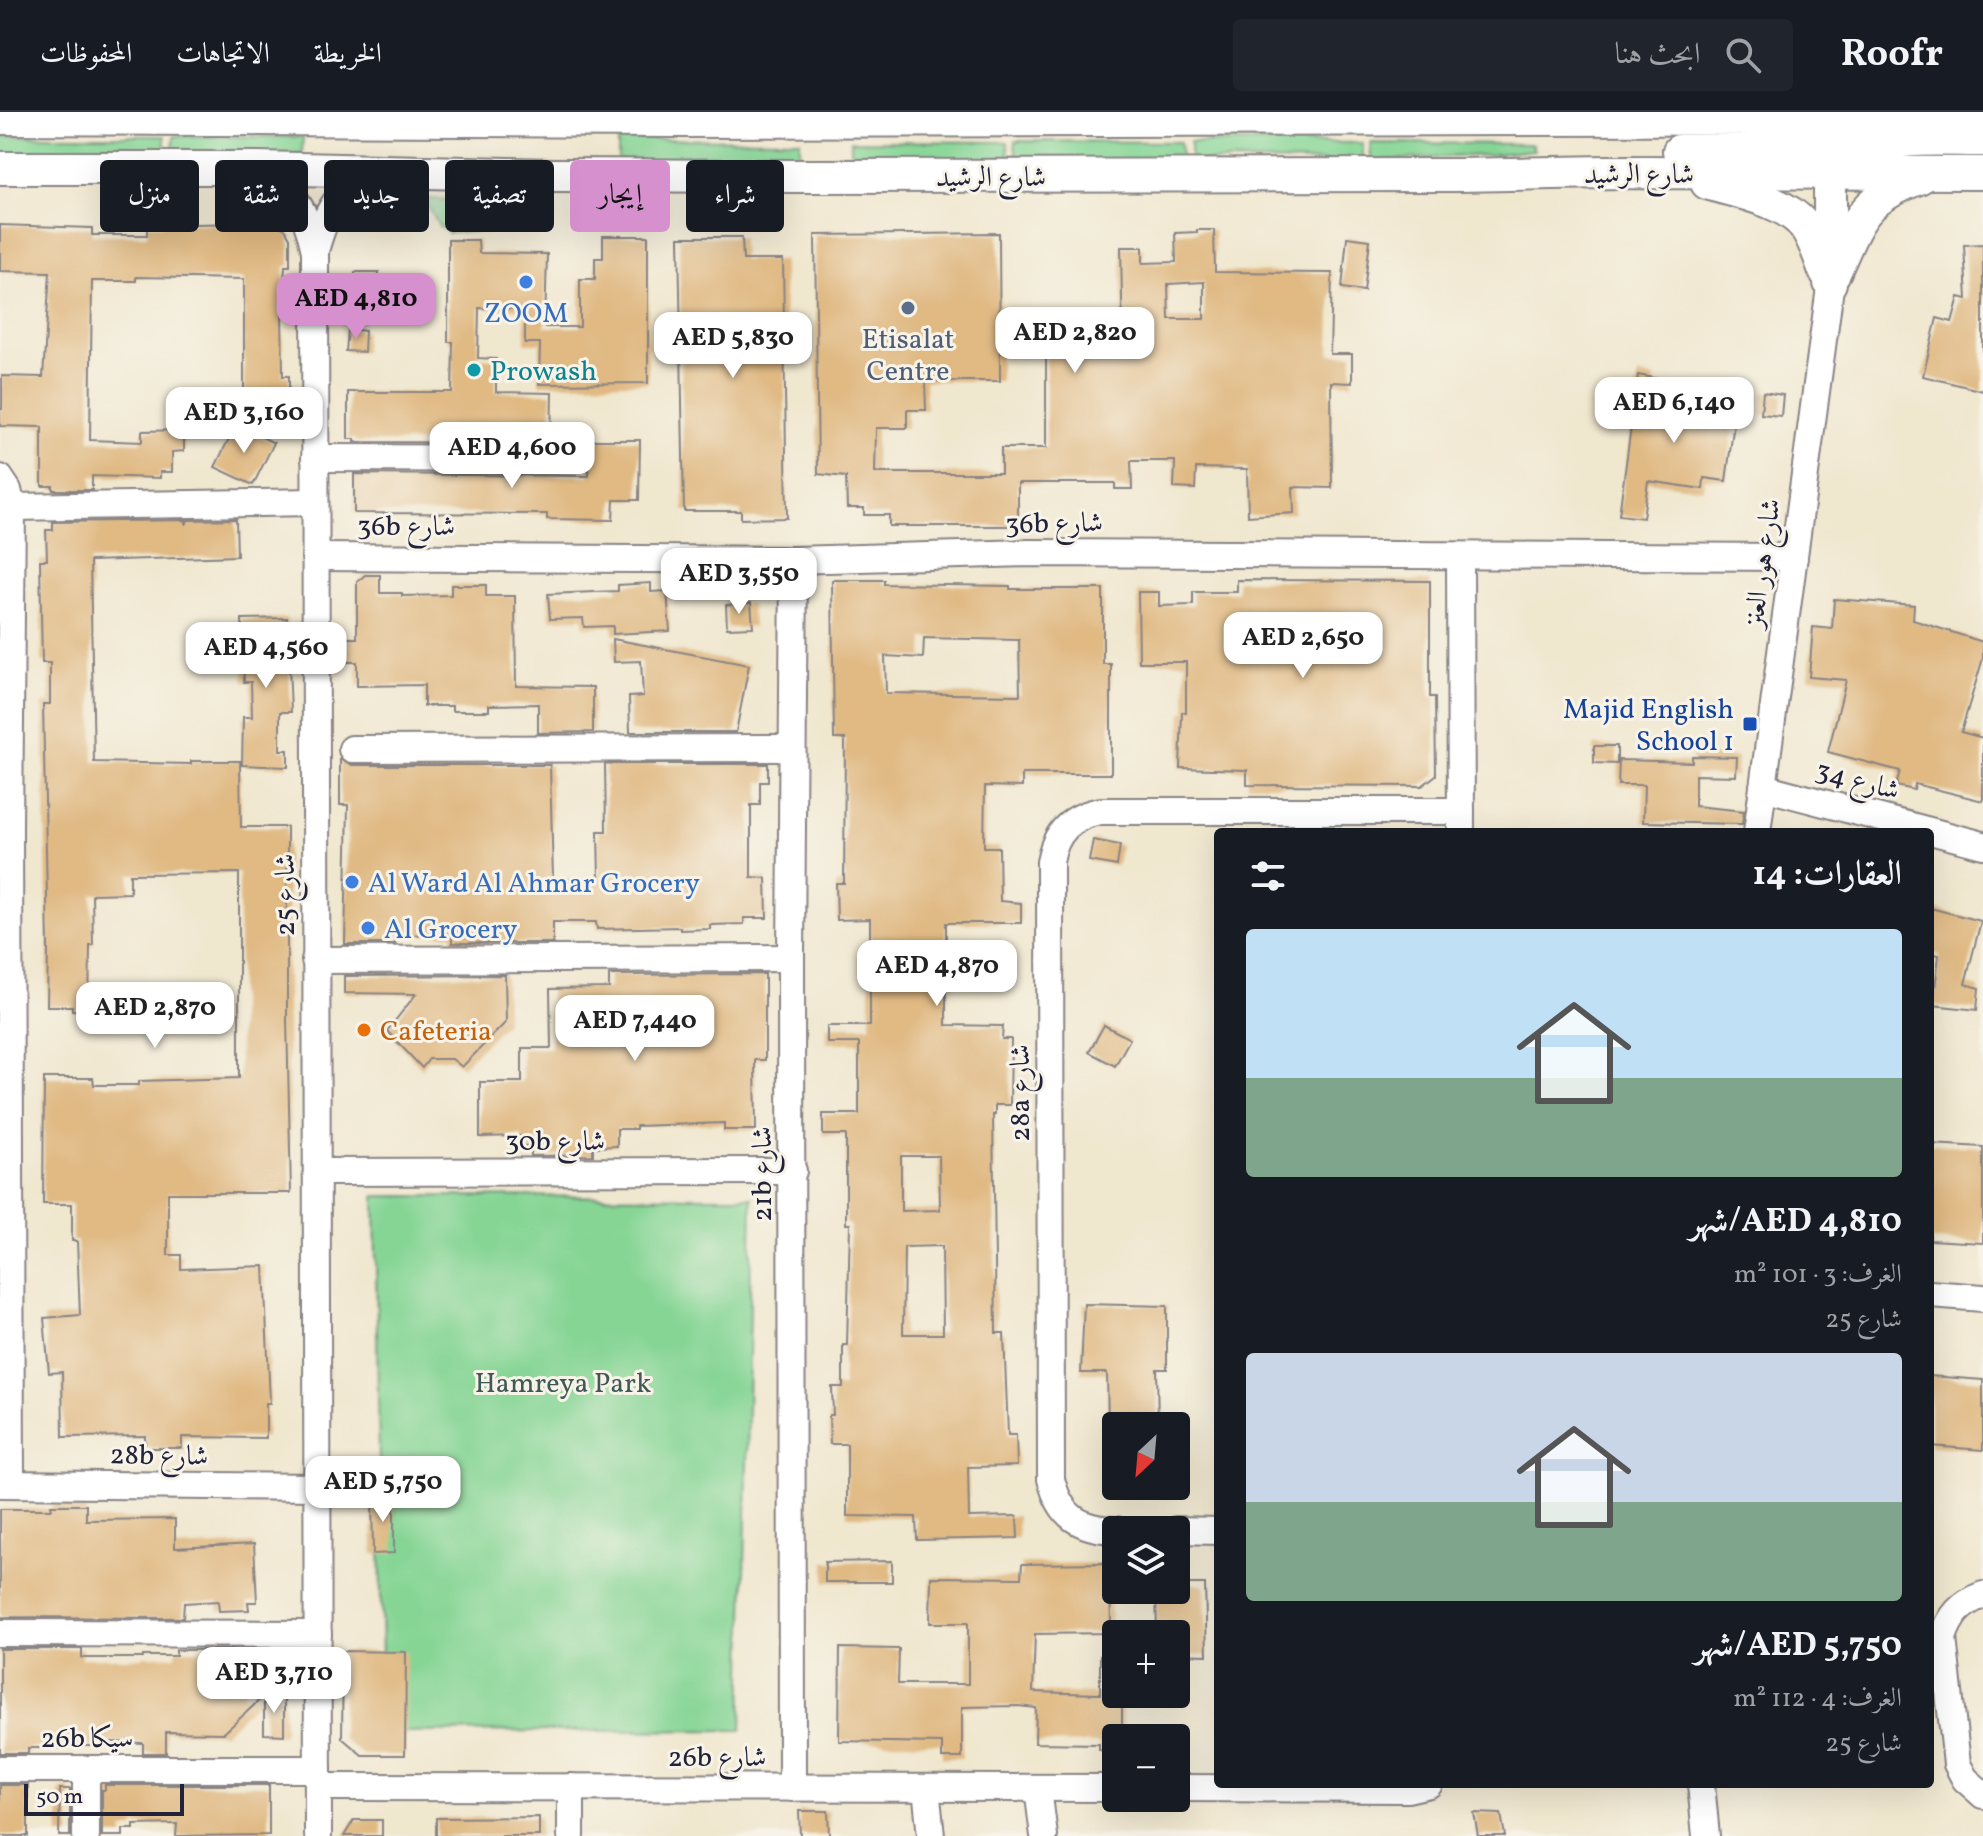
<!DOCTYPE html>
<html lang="ar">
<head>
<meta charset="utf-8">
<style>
	body { margin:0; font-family:Vollkorn,Amiri,serif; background:#20242c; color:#f1f3f6; direction:rtl; height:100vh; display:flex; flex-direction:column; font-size:30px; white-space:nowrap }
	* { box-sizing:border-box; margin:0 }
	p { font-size:26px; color:#9ea1a6 }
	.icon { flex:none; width:44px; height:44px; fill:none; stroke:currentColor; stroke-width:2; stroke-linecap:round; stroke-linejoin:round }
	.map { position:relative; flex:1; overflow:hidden; direction:ltr }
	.drawer { position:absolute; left:1214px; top:716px; width:720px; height:960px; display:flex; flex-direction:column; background:#171b24; border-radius:8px; box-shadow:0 8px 32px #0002; direction:rtl }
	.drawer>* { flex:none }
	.top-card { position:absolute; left:24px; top:48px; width:760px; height:72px; direction:rtl; display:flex; gap:16px }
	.needle { width:52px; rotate:206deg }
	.tools { position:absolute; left:1102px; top:1300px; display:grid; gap:16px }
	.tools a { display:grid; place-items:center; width:88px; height:88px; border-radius:8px; background:#171b24; box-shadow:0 8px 32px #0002; font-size:40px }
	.scale { position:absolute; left:24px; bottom:20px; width:160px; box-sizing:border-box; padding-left:8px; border:4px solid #22223b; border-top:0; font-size:22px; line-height:28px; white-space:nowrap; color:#22223b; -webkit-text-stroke:6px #f7f3e8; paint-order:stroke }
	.price { position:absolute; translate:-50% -68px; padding:0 18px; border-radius:16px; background:#fff; color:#222; font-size:26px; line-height:52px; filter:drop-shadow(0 2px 4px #0008) }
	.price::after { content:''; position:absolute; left:50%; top:48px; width:24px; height:18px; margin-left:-12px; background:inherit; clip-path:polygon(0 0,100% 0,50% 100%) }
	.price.active { background:#d690ce; color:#111 }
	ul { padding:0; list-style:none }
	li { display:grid; align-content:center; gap:16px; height:424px; padding:0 32px }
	li span { display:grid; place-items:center; height:248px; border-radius:8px; color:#555 }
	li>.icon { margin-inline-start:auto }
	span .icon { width:144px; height:144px; fill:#fffc; stroke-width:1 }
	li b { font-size:34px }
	h2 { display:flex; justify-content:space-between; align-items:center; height:96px; padding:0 32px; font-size:34px }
	.pill { padding:0 28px; border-radius:8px; background:#171b24; box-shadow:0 8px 32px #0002; font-size:28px; line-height:72px }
	.pill.active { background:#d690ce; color:#111 }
	header { display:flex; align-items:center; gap:48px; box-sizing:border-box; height:112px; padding:0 40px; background:#171b24; border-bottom:2px solid #363941 }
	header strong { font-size:38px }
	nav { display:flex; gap:44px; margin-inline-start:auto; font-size:28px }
	.search { width:560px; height:72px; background:#20242c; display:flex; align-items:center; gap:20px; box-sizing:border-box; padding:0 28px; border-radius:8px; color:#9ea1a6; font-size:30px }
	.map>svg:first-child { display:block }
	.green { fill:#86d595; stroke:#547c68; stroke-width:2 }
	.building { fill:#e0b983; fill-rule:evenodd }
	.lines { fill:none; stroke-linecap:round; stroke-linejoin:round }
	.minor-casing { stroke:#898485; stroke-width:30 }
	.major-casing { stroke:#898485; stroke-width:36 }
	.minor { stroke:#fff; stroke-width:26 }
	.major { stroke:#fff; stroke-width:32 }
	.shop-dot { fill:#3f7fe0; stroke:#f7f3e8; stroke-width:3 }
	.service-dot { fill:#5c6f8a; stroke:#f7f3e8; stroke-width:3 }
	.culture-dot { fill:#0f9aa8; stroke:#f7f3e8; stroke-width:3 }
	.transit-dot { fill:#1a4fb4; stroke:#f7f3e8; stroke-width:3 }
	.food-dot { fill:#e8710a; stroke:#f7f3e8; stroke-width:3 }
	.labels { text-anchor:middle; stroke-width:6; stroke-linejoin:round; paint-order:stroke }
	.street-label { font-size:28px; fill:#22223b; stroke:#f7f3e8 }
	.shop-label { font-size:28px; fill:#366cbe; stroke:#f7f3e8; text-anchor:start }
	.service-label { font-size:28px; fill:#4e5e75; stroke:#f7f3e8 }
	.culture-label { font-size:28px; fill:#0d838f; stroke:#f7f3e8; text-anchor:start }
	.transit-label { font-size:28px; fill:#164399; stroke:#f7f3e8; text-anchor:end }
	.food-label { font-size:28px; fill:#c56008; stroke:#f7f3e8; text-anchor:start }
	.park-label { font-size:28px; fill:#405856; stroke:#f7f3e8 }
</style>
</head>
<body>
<header>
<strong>Roofr</strong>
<div class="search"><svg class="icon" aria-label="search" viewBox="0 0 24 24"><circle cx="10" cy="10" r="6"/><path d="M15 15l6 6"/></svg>ابحث هنا</div>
<nav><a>الخريطة</a><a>الاتجاهات</a><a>المحفوظات</a></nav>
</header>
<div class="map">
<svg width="1983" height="1724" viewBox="0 0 1983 1724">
	<rect width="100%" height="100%" fill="#f7f3e8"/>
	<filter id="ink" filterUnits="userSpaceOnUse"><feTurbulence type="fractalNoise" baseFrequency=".0125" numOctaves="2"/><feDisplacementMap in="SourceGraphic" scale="16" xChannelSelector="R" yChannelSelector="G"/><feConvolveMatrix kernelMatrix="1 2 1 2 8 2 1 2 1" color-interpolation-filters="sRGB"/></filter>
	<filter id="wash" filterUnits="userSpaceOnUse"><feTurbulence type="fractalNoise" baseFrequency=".006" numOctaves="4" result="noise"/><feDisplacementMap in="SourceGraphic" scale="32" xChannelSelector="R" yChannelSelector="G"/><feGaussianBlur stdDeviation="1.8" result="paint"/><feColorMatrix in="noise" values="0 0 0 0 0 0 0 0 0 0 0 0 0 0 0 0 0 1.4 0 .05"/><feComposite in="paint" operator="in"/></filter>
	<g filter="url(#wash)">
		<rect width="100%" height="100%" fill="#f0e7cf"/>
		<g class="green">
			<polygon points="0,24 165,24 165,42 0,43"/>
			<polygon points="174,24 303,25 302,43 173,42"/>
			<polygon points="618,27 800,28 800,49 618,48"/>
			<polygon points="851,29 1008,30 1009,50 851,49"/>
			<polygon points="1015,29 1180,30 1181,50 1017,50"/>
			<polygon points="1190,30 1363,31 1363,50 1190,49"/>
			<polygon points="1370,31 1532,32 1534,38 1489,43 1371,49"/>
			<polygon points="424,87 512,89 515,93 512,102 495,119 448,121 439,114"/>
			<polygon points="375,1084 752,1085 742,1618 383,1620"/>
		</g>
		<g id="blocks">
			<g class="building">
				<polygon points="244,108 276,112 285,117 290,126 290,154 285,154 282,201 283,264 289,264 289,305 239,305 244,295 244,167 136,165 136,169 92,169 90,328 142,330 142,319 184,318 184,339 172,340 172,360 160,360 160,366 92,364 92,378 53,378 53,374 42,374 42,315 0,314 0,297 2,297 2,264 43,265 50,160 0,159 0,113 92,116 92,123 147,123 147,113 244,111"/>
				<path d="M 1197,118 L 1214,118 L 1215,160 L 1332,161 L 1330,242 L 1352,242 L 1352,271 L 1331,270 L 1332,376 L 1293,375 L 1294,401 L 1248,404 L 1247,357 L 1196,356 L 1195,377 L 1174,376 L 1175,349 L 1131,349 L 1132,377 L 1115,377 L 1115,371 L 1018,371 L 1018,414 L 889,414 L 889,403 L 864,403 L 864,396 L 847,396 L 846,365 L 818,362 L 815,123 L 999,121 L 1000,269 L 925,269 L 926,298 L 907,298 L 907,316 L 876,316 L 875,361 L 1001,361 L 1001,336 L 1046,336 L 1046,239 L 1123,239 L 1121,135 L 1143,135 L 1143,151 L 1176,150 L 1175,121 L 1197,120 ZM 1204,170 L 1204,207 L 1169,207 L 1168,172 Z"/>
				<polygon points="603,124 648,124 648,271 539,272 540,231 525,231 525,197 479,196 478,246 496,247 496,280 552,281 551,331 355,330 355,327 348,327 348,280 452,280 453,230 448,230 448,128 478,128 479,141 547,142 545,215 580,215 580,167 595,167 595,146 603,146"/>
				<polygon points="679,125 742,125 743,148 783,148 787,406 741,407 741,399 684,399"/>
				<polygon points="1347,125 1370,128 1364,179 1342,176"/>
				<polygon points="1983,132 1983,279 1923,264 1937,206 1952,210 1959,185 1967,187 1964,133"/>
				<polygon points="355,160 379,160 379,202 357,202"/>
				<polygon points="348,217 365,219 364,240 346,239"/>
				<polygon points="1638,263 1655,266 1653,285 1736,296 1726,369 1704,366 1703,377 1648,369 1643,406 1619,403"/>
				<polygon points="1763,280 1783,283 1781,304 1761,302"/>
				<polygon points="236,312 274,331 253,373 215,355"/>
				<polygon points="589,328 640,328 639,388 614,388 613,408 547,407 547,402 354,401 354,362 589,364"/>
				<polygon points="236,407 237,444 90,449 94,650 191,652 191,649 240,649 241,715 287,715 287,908 291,1081 168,1081 168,1143 181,1143 181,1157 264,1154 270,1291 266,1291 266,1326 182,1325 182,1336 145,1336 145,1324 63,1325 62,1260 49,1261 44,1206 80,1203 77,1129 72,1129 72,1092 43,1092 44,966 93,966 94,973 139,973 139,969 239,966 239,761 130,762 130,781 92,782 93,833 90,833 89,899 72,898 72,894 47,894 48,834 43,592 50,592 50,551 42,551 40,448 47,448 46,418 53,418 53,410 186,408 186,413 188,408"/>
				<polygon points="365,463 380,463 380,481 402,481 402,484 451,483 451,473 486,473 486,484 515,484 516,574 593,575 593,620 538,621 538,592 489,593 489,599 452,599 452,594 424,594 424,573 357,574 357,550 347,550 347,526 357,526 357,470"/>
				<path d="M 832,468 L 884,468 L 884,472 L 1010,474 L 1010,477 L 1103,477 L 1103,552 L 1111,552 L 1111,662 L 1022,662 L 1022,675 L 985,674 L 984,735 L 999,735 L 1000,789 L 1021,791 L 1021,811 L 946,811 L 946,913 L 1003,914 L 1002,927 L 1011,927 L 1010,993 L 995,993 L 995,1003 L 993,1003 L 996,1221 L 1004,1221 L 1008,1323 L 1016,1323 L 1017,1354 L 968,1355 L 969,1405 L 1017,1404 L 1018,1426 L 917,1428 L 916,1405 L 847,1404 L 847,1332 L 830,1332 L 829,1303 L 833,1303 L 832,1275 L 843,1275 L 843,1233 L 847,1233 L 850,1112 L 846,1112 L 846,1023 L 823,1023 L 823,1002 L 859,1002 L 859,931 L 827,931 L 827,914 L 870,914 L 870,807 L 837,808 L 836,771 L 844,771 L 845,627 L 834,627 ZM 924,526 L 1019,528 L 1020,583 L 886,581 L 885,544 L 923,546 ZM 901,1044 L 939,1044 L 940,1098 L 901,1099 ZM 942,1134 L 943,1222 L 903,1222 L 904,1135 Z"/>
				<polygon points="1237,468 1430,469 1430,585 1435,585 1436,663 1422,674 1247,673 1247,658 1180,656 1182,600 1186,600 1186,550 1139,550 1138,480 1159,480 1159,494 1193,493 1193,480 1237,480"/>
				<polygon points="651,471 651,480 667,479 670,519 613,522 613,514 584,515 583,506 550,507 548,482 618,479 618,473"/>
				<polygon points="1834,487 1914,493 1913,508 1983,530 1983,546 1961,620 1983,626 1983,689 1915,672 1914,678 1896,674 1900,659 1828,640 1846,568 1809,565 1813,515 1832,517"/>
				<polygon points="751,491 753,515 727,516 726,493"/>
				<polygon points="287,506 291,600 280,600 280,638 288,638 288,655 242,653 243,605 252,605 251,570 244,570 242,507"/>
				<polygon points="613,527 749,553 736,620 630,620 629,585 643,584 641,549 614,550"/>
				<polygon points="1594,634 1617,634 1617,652 1594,651"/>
				<polygon points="1692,644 1737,645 1736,664 1695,663 1695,694 1744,699 1742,712 1643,710 1644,673 1618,673 1619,648 1692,650"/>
				<polygon points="340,647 352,653 550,653 553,767 599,767 598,719 606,719 605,652 768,652 768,670 760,670 760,693 751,693 751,765 766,766 767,806 744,806 744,812 710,813 710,817 680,818 680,815 597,817 596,810 553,810 553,831 452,831 452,822 395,823 395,832 345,832 348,693 340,693"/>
				<polygon points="1093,728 1120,733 1117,754 1089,749"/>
				<polygon points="1930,796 1981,809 1965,872 1979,876 1977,898 1933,893 1939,843 1930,841"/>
				<polygon points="765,862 765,948 755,948 756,1018 724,1018 724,1011 636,1014 636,1017 617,1017 617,1034 593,1035 593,1043 531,1044 531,1034 522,1034 522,1024 480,1025 480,970 522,970 522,936 551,936 550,877 609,876 609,863"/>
				<polygon points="505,863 506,910 462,955 452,947 429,947 422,956 387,919 416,882 344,881 344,864"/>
				<polygon points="1104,913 1130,927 1115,954 1089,940"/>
				<polygon points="1930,1032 1983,1035 1983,1131 1930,1128"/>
				<polygon points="1084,1192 1167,1194 1167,1257 1157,1257 1158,1314 1108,1314 1107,1261 1081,1261"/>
				<polygon points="1930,1264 1983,1268 1983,1338 1930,1334"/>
				<polygon points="372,1383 394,1383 394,1441 373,1442"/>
				<polygon points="51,1393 86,1393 86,1408 175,1407 175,1436 254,1432 257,1490 248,1490 249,1498 219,1499 218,1489 184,1491 183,1506 0,1505 0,1397 52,1397"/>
				<polygon points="892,1449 892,1470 825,1470 825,1450"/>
				<polygon points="1110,1451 1111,1521 1035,1522 1033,1580 1100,1582 1100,1544 1116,1544 1116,1582 1122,1582 1122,1626 1116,1626 1116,1639 1099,1638 1099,1632 1035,1631 1036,1596 1018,1594 962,1595 962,1646 942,1646 942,1631 839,1629 840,1536 899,1537 898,1572 968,1572 968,1511 930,1511 931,1465 1021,1466 1022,1452"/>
				<polygon points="1176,1472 1205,1472 1207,1543 1176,1542 1176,1522 1157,1522 1156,1478 1176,1478"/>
				<polygon points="0,1537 82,1537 82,1546 143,1546 143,1544 176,1544 176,1538 268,1538 268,1545 244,1545 244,1583 264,1584 224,1621 166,1620 166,1641 143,1641 143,1631 109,1630 109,1634 63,1634 63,1636 28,1636 28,1641 0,1641"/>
				<polygon points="343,1539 406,1540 405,1643 362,1643 342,1626"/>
				<polygon points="264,1584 284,1584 284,1623 264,1622"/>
				<rect x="0" y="1673" width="28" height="51"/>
				<polygon points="105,1673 269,1673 269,1723 176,1724 177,1712 134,1713 134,1717 123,1717 123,1724 102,1724 102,1678 105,1678"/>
				<polygon points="60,1677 70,1677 70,1724 59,1724"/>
				<polygon points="799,1699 828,1699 829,1724 800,1724"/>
				<polygon points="1474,1701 1501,1702 1505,1724 1478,1724"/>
				<polygon points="539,1705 539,1724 436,1724 436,1706"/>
				<polygon points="354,1708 382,1708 382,1724 344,1724"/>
			</g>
		</g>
	</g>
	<g filter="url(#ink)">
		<use href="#blocks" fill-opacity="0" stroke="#898485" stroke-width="2"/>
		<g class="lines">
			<defs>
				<g id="minor">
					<path d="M 257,56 C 293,72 307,102 315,139"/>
					<polyline points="315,346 553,347"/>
					<polyline points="0,366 8,378 12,395 9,715 11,1372"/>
					<polyline points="12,395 315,390"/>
					<polyline points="1460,444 1461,720"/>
					<polyline points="315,445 794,448 1028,441 1794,445"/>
					<polyline points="352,637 792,636"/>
					<polyline points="1763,675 1983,733"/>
					<polyline points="1757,720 1833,153"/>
					<polyline points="315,848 791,846"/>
					<polyline points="317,1060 793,1059"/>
					<polyline points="1930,1182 1983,1186"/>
					<polyline points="0,1372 318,1375"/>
					<path d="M 1116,1418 C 1079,1417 1060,1404 1051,1367 L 1050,750 C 1055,720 1071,704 1101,699 L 1461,699"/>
					<polyline points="1176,1418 1218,1419"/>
					<path d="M 1983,1483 C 1961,1491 1950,1504 1943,1526 L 1957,1652 L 1965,1667 L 1983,1683"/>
					<polyline points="0,1521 318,1522"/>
					<polyline points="0,1657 318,1657"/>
					<polyline points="86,1657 86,1724"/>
					<polyline points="1701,1672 1706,1724"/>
					<polyline points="318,1675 1116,1676"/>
					<polyline points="571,1675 571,1724"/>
					<polyline points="792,1676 791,846 794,448"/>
					<polyline points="926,1676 931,1724"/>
					<polyline points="1038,1676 1044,1724"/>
					<polyline points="1176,1676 1407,1677 1429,1672"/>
					<path d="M 318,1724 L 315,139 C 327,96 336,82 374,59"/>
				</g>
				<g id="major">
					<polyline points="0,6 678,9 1983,6"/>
					<path d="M 1679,39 L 1819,37 C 1835,30 1844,22 1853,6"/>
					<polyline points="0,56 257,56 554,63 795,64 1459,63 1607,60 1983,61"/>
					<path d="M 1707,71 C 1738,81 1782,87 1804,113 C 1814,126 1819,143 1825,159"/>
					<path d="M 1834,161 C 1858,108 1861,88 1919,66"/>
					<path d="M 1830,171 L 1830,74 C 1844,17 1938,29 1983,28"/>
				</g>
			</defs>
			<use href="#minor" class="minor-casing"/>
			<use href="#major" class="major-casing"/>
			<use href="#minor" class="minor"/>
			<use href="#major" class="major"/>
		</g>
	</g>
	<g class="shop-dot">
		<circle cx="526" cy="170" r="8"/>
		<circle cx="352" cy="770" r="8"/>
		<circle cx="368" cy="816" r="8"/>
	</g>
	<circle class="service-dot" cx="908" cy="196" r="8"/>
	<circle class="culture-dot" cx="474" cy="258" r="8"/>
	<rect class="transit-dot" x="1742" y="604" width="16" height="16" rx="4"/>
	<circle class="food-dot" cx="364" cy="918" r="8"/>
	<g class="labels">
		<g class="street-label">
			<text x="1639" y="71">شارع الرشيد</text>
			<text x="991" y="74">شارع الرشيد</text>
			<text transform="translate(1054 410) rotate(-1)" y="10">36b شارع</text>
			<text x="406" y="423">36b شارع</text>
			<text transform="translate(1761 451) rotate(-82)" y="10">شارع هور العنز</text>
			<text transform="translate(1858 667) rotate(15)" y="10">شارع 34</text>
			<text transform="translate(284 783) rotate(-90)" y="10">شارع 25</text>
			<text transform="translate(1019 981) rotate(-90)" y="10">28a شارع</text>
			<text x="555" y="1038">30b شارع</text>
			<text transform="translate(761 1062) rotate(-90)" y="10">21b شارع</text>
			<text transform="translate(159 1342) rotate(1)" y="10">28b شارع</text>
			<text x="87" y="1635">26b سيكا</text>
			<text x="717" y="1654">26b شارع</text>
		</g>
		<g class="shop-label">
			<text x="526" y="210" text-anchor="middle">ZOOM</text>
			<text x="368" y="780">Al Ward Al Ahmar Grocery</text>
			<text x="384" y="826">Al Grocery</text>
		</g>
		<g class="service-label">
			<text x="908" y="236">Etisalat<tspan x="908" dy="32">Centre</tspan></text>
		</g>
		<g class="culture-label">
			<text x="490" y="268">Prowash</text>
		</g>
		<g class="transit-label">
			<text x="1734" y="606">Majid English<tspan x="1734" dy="32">School 1</tspan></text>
		</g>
		<g class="food-label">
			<text x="380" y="928">Cafeteria</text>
		</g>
		<g class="park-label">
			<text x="563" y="1280">Hamreya Park</text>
		</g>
	</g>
</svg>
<div class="tools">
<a><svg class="needle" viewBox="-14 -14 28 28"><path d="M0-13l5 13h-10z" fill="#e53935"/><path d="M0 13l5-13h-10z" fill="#9ea1a6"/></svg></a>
<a><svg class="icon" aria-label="layers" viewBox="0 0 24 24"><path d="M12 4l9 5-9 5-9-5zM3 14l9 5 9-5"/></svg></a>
<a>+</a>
<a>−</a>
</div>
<div class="scale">50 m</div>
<b class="price active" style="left:356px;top:229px">AED 4,810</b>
<b class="price" style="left:1075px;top:263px">AED 2,820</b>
<b class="price" style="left:733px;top:268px">AED 5,830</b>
<b class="price" style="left:1674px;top:333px">AED 6,140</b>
<b class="price" style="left:244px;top:343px">AED 3,160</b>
<b class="price" style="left:512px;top:378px">AED 4,600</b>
<b class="price" style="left:739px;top:504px">AED 3,550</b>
<b class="price" style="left:1303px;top:568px">AED 2,650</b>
<b class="price" style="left:266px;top:578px">AED 4,560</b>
<b class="price" style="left:937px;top:896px">AED 4,870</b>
<b class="price" style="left:155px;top:938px">AED 2,870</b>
<b class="price" style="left:635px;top:951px">AED 7,440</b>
<b class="price" style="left:383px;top:1412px">AED 5,750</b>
<b class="price" style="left:274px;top:1603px">AED 3,710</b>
<div class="top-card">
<a class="pill">شراء</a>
<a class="pill active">إيجار</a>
<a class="pill">تصفية</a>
<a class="pill">جديد</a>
<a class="pill">شقة</a>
<a class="pill">منزل</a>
</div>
<section class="drawer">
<h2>العقارات: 14<svg class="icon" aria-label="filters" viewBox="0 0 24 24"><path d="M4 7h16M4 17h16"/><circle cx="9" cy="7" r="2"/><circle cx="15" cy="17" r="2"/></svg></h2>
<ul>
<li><span style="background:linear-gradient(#bfe0f5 60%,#7fa58c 0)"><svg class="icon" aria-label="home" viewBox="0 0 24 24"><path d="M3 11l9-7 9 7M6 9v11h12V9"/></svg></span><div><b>AED 4,810/شهر</b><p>الغرف: 3 · 101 m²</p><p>شارع 25</p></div></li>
<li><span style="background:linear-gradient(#c9d6e8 60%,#7fa58c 0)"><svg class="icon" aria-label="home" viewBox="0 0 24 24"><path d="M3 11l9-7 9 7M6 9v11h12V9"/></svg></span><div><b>AED 5,750/شهر</b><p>الغرف: 4 · 112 m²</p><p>شارع 25</p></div></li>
</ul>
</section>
</div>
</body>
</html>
